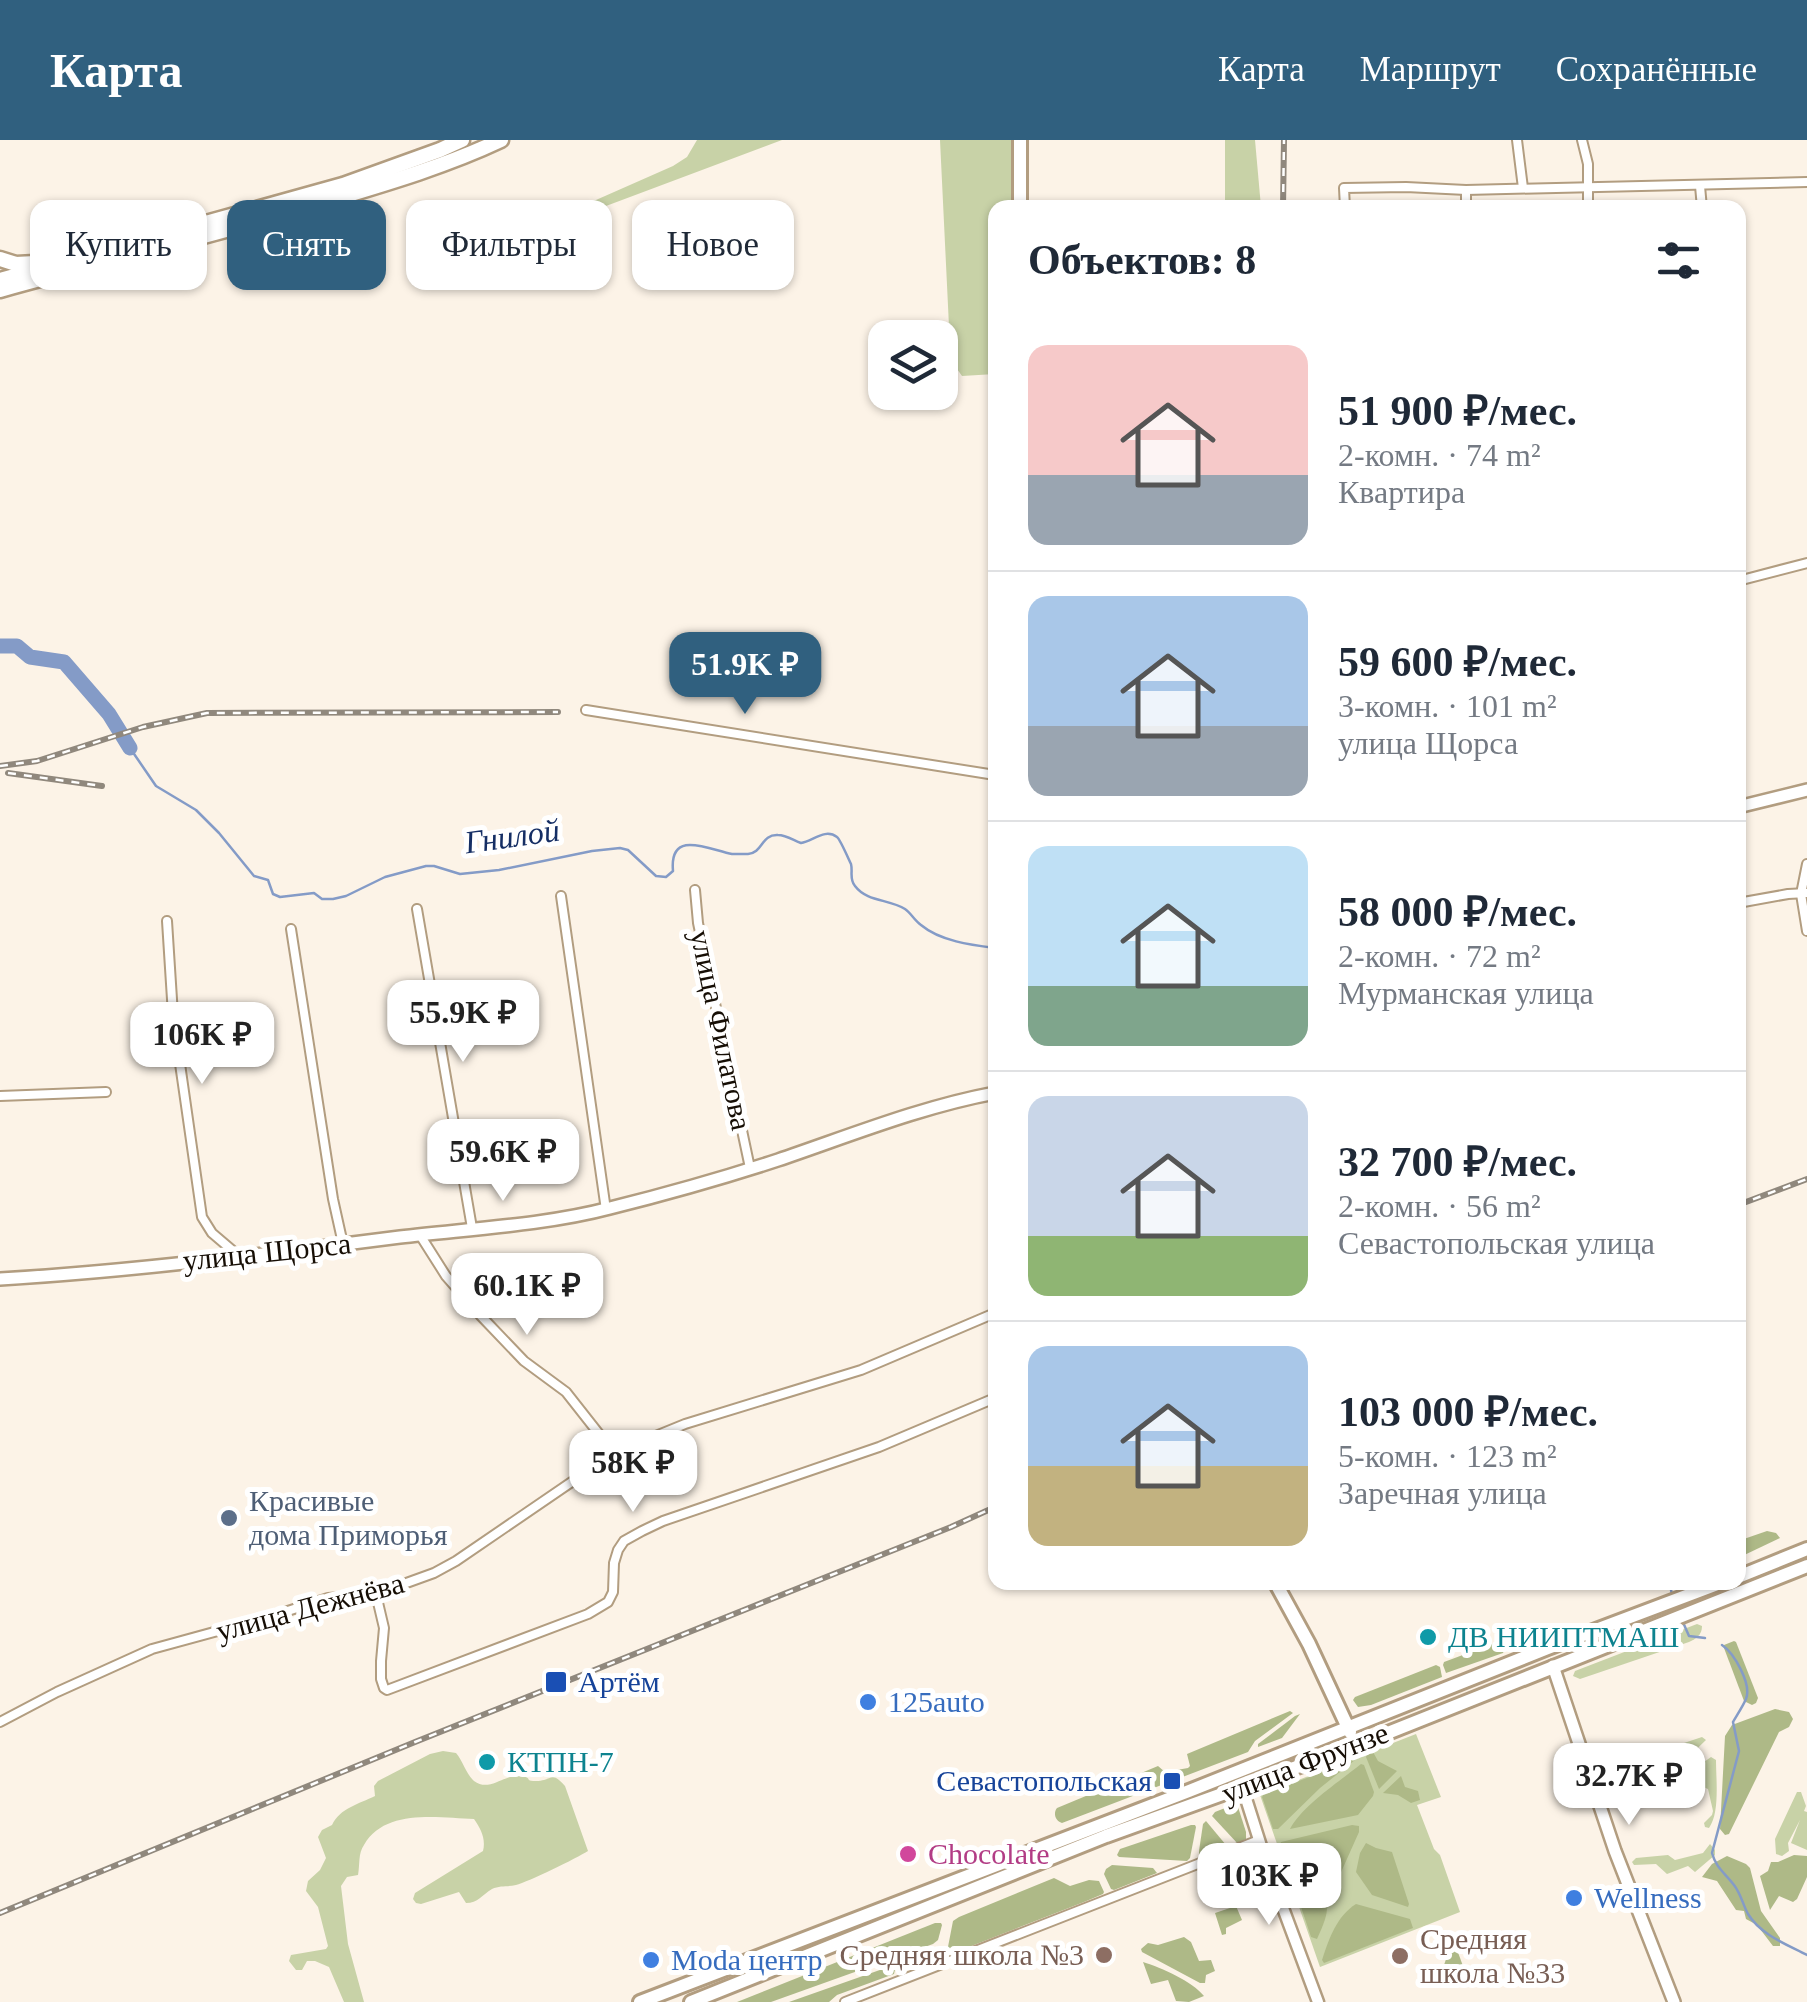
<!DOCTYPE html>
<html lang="ru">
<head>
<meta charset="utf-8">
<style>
	body { margin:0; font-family:Georgia,serif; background:#f2f2f3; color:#1f2937; height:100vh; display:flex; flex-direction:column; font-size:38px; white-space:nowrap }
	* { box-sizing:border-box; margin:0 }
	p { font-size:32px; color:#747a83 }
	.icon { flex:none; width:55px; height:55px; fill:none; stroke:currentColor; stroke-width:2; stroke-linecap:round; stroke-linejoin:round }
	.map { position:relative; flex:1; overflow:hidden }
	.side { position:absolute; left:988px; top:60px; width:758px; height:1390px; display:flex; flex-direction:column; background:#fff; border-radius:20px; box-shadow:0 2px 8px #0004 }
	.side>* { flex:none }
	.guide { position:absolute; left:30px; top:60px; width:808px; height:90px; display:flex; gap:20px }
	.fabs { position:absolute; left:868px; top:180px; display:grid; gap:20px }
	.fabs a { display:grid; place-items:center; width:90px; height:90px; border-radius:20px; background:#fff; box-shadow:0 2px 8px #0004; font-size:50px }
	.price { position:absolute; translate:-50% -85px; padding:0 22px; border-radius:20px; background:#fff; color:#222; font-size:32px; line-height:65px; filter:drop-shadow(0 2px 5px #0008) }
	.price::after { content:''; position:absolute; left:50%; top:60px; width:30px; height:22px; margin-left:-15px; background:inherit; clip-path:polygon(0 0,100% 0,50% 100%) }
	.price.on { background:#30607f; color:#fff }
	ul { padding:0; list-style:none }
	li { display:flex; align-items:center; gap:30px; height:250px; padding:0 40px }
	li+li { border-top:2px solid #e0e1e3 }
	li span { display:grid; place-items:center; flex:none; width:280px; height:200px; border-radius:20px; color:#555 }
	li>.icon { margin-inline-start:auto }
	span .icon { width:120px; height:120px; fill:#fffc; stroke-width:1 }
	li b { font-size:42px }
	h2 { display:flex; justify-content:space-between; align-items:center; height:120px; padding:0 40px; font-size:42px }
	.tag { padding:0 35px; border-radius:20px; background:#fff; box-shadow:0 2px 8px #0004; font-size:35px; line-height:90px }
	.tag.on { background:#30607f; color:#fff }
	header { display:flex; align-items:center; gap:60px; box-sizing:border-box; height:140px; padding:0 50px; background:#30607f; color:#fff }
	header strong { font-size:48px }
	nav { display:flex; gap:55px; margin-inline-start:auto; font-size:35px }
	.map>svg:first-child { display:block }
	.green { fill:#c8d2a7 }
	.forest { fill:#aeb987 }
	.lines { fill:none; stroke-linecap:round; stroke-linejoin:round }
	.stream { stroke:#849bc7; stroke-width:2.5 }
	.river { stroke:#849bc7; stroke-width:15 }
	.minor-casing { stroke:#b29d80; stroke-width:12 }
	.tertiary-casing { stroke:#b29d80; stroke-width:15 }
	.secondary-casing { stroke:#b29d80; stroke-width:16 }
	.primary-casing { stroke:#b29d80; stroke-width:18 }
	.trunk-casing { stroke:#b29d80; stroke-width:19 }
	.minor { stroke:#fff; stroke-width:8 }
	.tertiary { stroke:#fff; stroke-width:10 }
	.secondary { stroke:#fff; stroke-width:11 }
	.primary { stroke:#fff; stroke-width:12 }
	.trunk { stroke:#fff; stroke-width:14 }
	.rail-casing { stroke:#90887d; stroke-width:6 }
	.rail { stroke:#fff; stroke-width:2.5; stroke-dasharray:8; stroke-linecap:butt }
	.service-dot { fill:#5c6f8a; stroke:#fff; stroke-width:4 }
	.culture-dot { fill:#0f9aa8; stroke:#fff; stroke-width:4 }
	.transit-dot { fill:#1a4fb4; stroke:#fff; stroke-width:4 }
	.shop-dot { fill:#3f7fe0; stroke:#fff; stroke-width:4 }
	.hotel-dot { fill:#d1479c; stroke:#fff; stroke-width:4 }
	.education-dot { fill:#8d6e63; stroke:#fff; stroke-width:4 }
	.labels { text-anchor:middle; stroke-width:10; stroke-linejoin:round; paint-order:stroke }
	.street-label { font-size:30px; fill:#160e05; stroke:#fff }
	.service-label { font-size:30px; fill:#4e5e75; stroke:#fff; text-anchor:start }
	.culture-label { font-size:30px; fill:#0d838f; stroke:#fff; text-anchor:start }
	.transit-label { font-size:30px; fill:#164399; stroke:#fff; text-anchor:start }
	.shop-label { font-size:30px; fill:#366cbe; stroke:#fff; text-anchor:start }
	.hotel-label { font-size:30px; fill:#b23c85; stroke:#fff; text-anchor:start }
	.education-label { font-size:30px; fill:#785e54; stroke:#fff; text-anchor:start }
	.water-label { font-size:32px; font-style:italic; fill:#152e64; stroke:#fff }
</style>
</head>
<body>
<header>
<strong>Карта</strong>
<nav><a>Карта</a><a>Маршрут</a><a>Сохранённые</a></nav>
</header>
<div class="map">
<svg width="1807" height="1862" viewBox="0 0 1807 1862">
	<rect width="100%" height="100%" fill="#fcf3e7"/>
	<g class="green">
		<polygon points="697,0 782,0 566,81 566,76 571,71 673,26 687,17"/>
		<polygon points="940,0 1011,0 1011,67 995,68 995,234 962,236 955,226 950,207"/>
		<polygon points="1225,0 1255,0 1261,67 1225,67"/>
		<path d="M 1697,1484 L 1702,1486 C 1702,1495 1696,1499 1689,1502 L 1580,1539 L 1573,1536 L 1575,1531 Z"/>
		<polygon points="1416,1594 1441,1657 1417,1665 1434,1709 1440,1715 1460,1772 1320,1827 1260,1655"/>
		<polygon points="1702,1597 1706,1600 1681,1624 1655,1630 1651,1629 1646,1622 1609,1633 1609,1628"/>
		<path d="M 443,1611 L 456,1613 C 463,1621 466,1634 474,1641 C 490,1653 505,1633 521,1636 C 534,1638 523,1641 536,1641 C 552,1641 551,1630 565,1646 L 588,1711 C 577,1718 528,1742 516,1745 C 508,1747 500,1745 492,1749 C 482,1755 478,1763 466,1763 L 459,1752 L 421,1764 L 416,1763 L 413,1759 L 415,1753 L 483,1711 C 486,1699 481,1689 474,1679 C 439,1678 385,1668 364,1705 C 358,1713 360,1725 358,1735 L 347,1737 L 341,1746 L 348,1804 L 364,1862 L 344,1862 L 329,1827 L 315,1821 L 307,1821 L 302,1830 L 296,1830 L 289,1821 L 291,1815 L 326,1809 L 328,1806 L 318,1767 L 306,1751 L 308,1741 L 320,1730 L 326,1718 L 318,1697 L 322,1690 L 332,1685 C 340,1668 359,1664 375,1656 L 374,1646 L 378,1641 L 430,1614 Z"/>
		<path d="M 1711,1617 L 1716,1620 C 1716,1640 1720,1673 1709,1688 L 1705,1687 L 1704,1683 L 1712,1675 L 1713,1671 L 1708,1649 L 1703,1647 L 1693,1650 L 1686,1635 Z"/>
		<polygon points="1797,1652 1801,1652 1806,1666 1804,1671 1807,1672 1807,1710 1791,1703 1800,1680 1788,1703 1789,1711 1782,1716 1776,1714 1775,1699"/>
		<polygon points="1710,1704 1715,1710 1715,1715 1695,1732 1688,1726 1667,1734 1656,1724 1634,1725 1632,1722 1636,1718 1668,1715 1675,1720 1703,1713"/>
	</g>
	<g class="forest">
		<polygon points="1767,1391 1776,1393 1780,1398 1738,1418 1738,1401"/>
		<polygon points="1503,1500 1507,1504 1503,1513 1446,1533 1443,1525 1444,1522"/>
		<polygon points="1734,1501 1736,1502 1758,1558 1756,1563 1752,1565 1744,1561 1724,1508 1724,1505"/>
		<polygon points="1436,1525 1440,1527 1442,1537 1371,1565 1358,1567 1353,1560 1355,1557"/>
		<polygon points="1775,1569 1789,1572 1793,1579 1789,1587 1779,1592 1729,1694 1725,1695 1720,1689 1725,1596 1732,1585"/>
		<path d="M 1290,1571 L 1293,1573 L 1255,1601 L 1248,1612 L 1062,1683 C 1055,1681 1053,1673 1057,1668 L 1158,1626 L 1165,1632 L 1188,1628 L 1190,1626 L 1187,1614 Z"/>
		<polygon points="1300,1574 1282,1598 1258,1607 1258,1604 1295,1576"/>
		<polygon points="1373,1612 1378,1621 1397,1631 1379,1649 1366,1617 1367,1614"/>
		<polygon points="1355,1620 1320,1648 1278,1689 1273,1689 1262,1657 1264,1654"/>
		<path d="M 1361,1624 L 1364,1625 L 1374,1652 L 1373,1656 L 1358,1675 L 1290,1689 C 1302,1666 1340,1641 1361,1624 Z"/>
		<polygon points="1401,1636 1405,1647 1418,1651 1420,1660 1411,1663 1398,1655 1383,1653"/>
		<polygon points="1235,1664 1238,1667 1246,1692 1246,1699 1238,1704 1212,1676 1215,1672"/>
		<polygon points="1206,1681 1226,1705 1202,1716 1199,1715 1199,1711 1203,1684"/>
		<polygon points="1191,1685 1195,1685 1196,1687 1190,1718 1187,1721 1119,1717 1117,1715 1120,1709"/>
		<polygon points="1352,1685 1359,1686 1359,1692 1338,1739 1331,1742 1304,1733 1289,1735 1279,1707 1281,1702"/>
		<polygon points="1366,1703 1376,1708 1392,1712 1409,1764 1408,1767 1372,1755 1356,1732 1360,1713"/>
		<polygon points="1794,1715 1807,1716 1807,1737 1797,1759 1793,1762 1779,1756 1770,1770 1760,1736 1768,1731 1771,1722 1778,1722"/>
		<polygon points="1727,1716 1746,1724 1750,1728 1761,1771 1780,1798 1780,1806 1773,1806 1757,1785 1746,1779 1744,1771 1736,1770 1717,1741 1702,1737 1712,1724"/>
		<polygon points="1112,1725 1153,1728 1157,1733 1114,1750 1111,1749 1104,1734 1106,1729"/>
		<polygon points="1054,1738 1070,1746 1089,1740 1099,1741 1104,1752 1103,1754 1084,1762 951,1814 947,1812 953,1781 959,1777"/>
		<path d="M 1303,1744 C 1336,1756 1329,1772 1317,1799 L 1311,1797 L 1295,1749 L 1296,1746 Z"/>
		<path d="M 1356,1764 L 1410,1779 L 1413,1788 L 1324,1823 L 1322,1820 C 1329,1798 1337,1776 1356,1764 Z"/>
		<polygon points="1236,1766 1242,1780 1226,1788 1226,1794 1222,1795 1215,1773"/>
		<polygon points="935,1783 941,1783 942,1785 938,1800 933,1804 771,1862 737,1862"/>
		<polygon points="1184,1797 1191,1802 1199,1821 1211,1820 1215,1831 1206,1835 1205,1843 1200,1843 1142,1812 1141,1809 1148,1803 1158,1805"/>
		<polygon points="1453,1799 1463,1826 1446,1834 1444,1825"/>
		<path d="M 1143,1822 C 1162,1828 1192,1841 1204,1856 L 1189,1862 L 1176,1861 L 1168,1840 L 1151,1844 Z"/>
		<polygon points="894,1825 896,1825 894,1834 837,1855 829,1862 789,1862"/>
	</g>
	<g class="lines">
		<g class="stream">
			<path d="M 130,608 L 156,646 L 196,670 L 219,693 L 254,736 L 268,740 L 273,754 L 280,757 L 314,753 L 322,759 L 333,759 L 346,756 L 385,737 L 426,726 L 434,726 L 460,734 L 499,730 L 592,711 L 620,708 L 628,710 L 656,736 L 666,737 L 673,731 C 669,688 710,710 732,714 C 733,714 746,714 748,714 C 763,713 761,694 778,695 C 786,695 793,700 801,703 C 813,701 825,688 837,697 C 840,699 849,720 851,724 C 853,732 849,739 855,746 C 867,762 889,759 905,769 C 911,773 914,780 921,785 C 940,801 971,805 995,808"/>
			<polyline points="1669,1442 1672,1454"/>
			<polyline points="1682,1480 1689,1496 1705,1498"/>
			<path d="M 1722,1505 C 1734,1513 1752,1544 1746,1559 C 1743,1566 1737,1575 1733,1582 L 1739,1611 L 1712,1713 C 1716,1728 1725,1733 1734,1745 C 1741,1754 1743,1765 1748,1774 C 1761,1795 1786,1804 1807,1815"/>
		</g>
		<polyline class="river" points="0,506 17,506 30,517 64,522 109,574 130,608"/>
		<defs>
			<g id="minor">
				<polyline points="1517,0 1523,48"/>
				<polyline points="1582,0 1588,24 1588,68"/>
				<polyline points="1700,46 1702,68"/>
				<polyline points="1466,50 1466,68"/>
				<polyline points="1345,68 1344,48 1406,47 1466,50 1807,42"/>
				<polyline points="1738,441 1807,423"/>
				<polyline points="586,570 995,635"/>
				<polyline points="1807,724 1801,754 1807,791"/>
				<polyline points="695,750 698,783 750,1028"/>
				<polyline points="561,756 606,1070"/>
				<polyline points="1738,763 1788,754 1807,753"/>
				<polyline points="417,769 472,1088"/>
				<polyline points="167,781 173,875 202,1077 212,1093 239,1116"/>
				<polyline points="291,789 333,1059 343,1104"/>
				<polyline points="0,956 106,952"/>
				<polyline points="420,1095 446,1136 481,1176 524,1221 566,1252 614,1313"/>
				<polyline points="376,1454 384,1488 381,1521 381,1539 384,1548 387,1550 588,1474 608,1462 613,1452 614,1423 618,1410 624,1401 642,1391 663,1381 879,1307 995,1258"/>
				<polyline points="0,1582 57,1552 152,1509 269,1477 328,1458 376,1454 434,1433 456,1421 614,1313 685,1284 861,1230 995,1173"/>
				<polyline points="845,1862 1259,1700"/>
			</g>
			<polyline id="tertiary" points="1242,1646 1267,1725 1318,1862"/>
			<g id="secondary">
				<polyline points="1738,667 1807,650"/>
				<path d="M 0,1139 C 133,1131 267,1114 400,1097 C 467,1089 546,1085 610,1068 C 666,1054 723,1038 778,1020 C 849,996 920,967 995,953"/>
				<polyline points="1553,1526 1615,1711 1674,1862"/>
			</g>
			<g id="primary">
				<polyline points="1020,68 1020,0"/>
				<polyline points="1738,1437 1807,1409"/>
				<polyline points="1275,1442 1309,1504 1350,1592"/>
				<polyline points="640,1862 1189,1651 1548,1508 1723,1442"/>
				<polyline points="691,1862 1106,1696 1355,1606 1807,1426"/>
			</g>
			<g id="trunk">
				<polyline points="0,119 16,124 35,123"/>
				<polyline points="0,140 343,45 440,10 462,0"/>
				<path d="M 0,150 C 111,119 224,93 334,59 C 391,42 448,25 501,0"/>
			</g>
		</defs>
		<use href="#minor" class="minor-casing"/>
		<use href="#tertiary" class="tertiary-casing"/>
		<use href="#secondary" class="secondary-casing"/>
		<use href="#primary" class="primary-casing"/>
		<use href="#trunk" class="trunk-casing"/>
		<use href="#minor" class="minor"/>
		<use href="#tertiary" class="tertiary"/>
		<use href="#secondary" class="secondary"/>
		<use href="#primary" class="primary"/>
		<use href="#trunk" class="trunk"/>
		<defs>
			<g id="rail">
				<polyline points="1283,68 1284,0"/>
				<polyline points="0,626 37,621 143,587 207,573 558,572"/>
				<polyline points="8,633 102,646"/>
				<polyline points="1738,1065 1807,1039"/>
				<polyline points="0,1773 415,1602 951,1387 995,1367"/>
			</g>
		</defs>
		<use href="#rail" class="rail-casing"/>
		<use href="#rail" class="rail"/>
	</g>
	<circle class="service-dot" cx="229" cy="1378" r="10"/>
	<g class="culture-dot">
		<circle cx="1428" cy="1497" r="10"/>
		<circle cx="487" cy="1622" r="10"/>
	</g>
	<g class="transit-dot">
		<rect x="544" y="1530" width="24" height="24" rx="5"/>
		<rect x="1162" y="1631" width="20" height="20" rx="5"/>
	</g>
	<g class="shop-dot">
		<circle cx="868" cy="1562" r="10"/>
		<circle cx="1574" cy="1758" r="10"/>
		<circle cx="651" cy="1820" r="10"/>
	</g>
	<circle class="hotel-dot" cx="908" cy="1714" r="10"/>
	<g class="education-dot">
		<circle cx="1104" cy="1815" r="10"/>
		<circle cx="1400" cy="1816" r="10"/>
	</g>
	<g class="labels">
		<g class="street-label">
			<text transform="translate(721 890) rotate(78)" y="10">улица Филатова</text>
			<text transform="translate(267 1112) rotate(-6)" y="10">улица Щорса</text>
			<text transform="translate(310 1467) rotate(-15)" y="10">улица Дежнёва</text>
			<text transform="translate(1305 1623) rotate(-21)" y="10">улица Фрунзе</text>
		</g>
		<g class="service-label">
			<text x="249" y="1371">Красивые<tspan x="249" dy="34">дома Приморья</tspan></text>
		</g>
		<g class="culture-label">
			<text x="1448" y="1507">ДВ НИИПТМАШ</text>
			<text x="507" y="1632">КТПН-7</text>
		</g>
		<g class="transit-label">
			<text x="578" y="1552">Артём</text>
			<text x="1152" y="1651" text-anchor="end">Севастопольская</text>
		</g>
		<g class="shop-label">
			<text x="888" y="1572">125auto</text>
			<text x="1594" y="1768">Wellness</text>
			<text x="671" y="1830">Moda центр</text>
		</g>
		<g class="hotel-label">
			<text x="928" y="1724">Chocolate</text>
		</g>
		<g class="education-label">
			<text x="1420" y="1809">Средняя<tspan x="1420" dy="34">школа №33</tspan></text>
			<text x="1084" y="1825" text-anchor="end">Средняя школа №3</text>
		</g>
		<g class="water-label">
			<text transform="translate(512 696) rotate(-8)" y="11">Гнилой</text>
		</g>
	</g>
</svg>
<div class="fabs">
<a><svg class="icon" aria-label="layers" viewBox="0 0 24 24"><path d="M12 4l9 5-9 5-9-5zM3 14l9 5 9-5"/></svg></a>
</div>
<b class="price on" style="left:745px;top:577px">51.9K ₽</b>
<b class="price" style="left:463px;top:925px">55.9K ₽</b>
<b class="price" style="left:202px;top:947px">106K ₽</b>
<b class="price" style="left:503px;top:1064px">59.6K ₽</b>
<b class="price" style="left:527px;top:1198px">60.1K ₽</b>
<b class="price" style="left:633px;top:1375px">58K ₽</b>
<b class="price" style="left:1629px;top:1688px">32.7K ₽</b>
<b class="price" style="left:1269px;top:1788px">103K ₽</b>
<div class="guide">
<a class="tag">Купить</a>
<a class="tag on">Снять</a>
<a class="tag">Фильтры</a>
<a class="tag">Новое</a>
</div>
<section class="side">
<h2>Объектов: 8<svg class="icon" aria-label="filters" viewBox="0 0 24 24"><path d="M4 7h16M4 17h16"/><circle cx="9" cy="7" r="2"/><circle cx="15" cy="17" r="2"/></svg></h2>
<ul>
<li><span style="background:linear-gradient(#f6c9c9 65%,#9aa5b1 0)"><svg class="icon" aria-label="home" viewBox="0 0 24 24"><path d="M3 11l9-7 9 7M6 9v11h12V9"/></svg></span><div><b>51 900 ₽/мес.</b><p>2-комн. · 74 m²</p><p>Квартира</p></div></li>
<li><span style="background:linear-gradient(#a9c7e8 65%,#9aa5b1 0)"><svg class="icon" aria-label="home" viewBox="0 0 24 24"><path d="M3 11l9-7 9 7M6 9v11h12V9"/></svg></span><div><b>59 600 ₽/мес.</b><p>3-комн. · 101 m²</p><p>улица Щорса</p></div></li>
<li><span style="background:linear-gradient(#bfe0f5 70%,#7fa58c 0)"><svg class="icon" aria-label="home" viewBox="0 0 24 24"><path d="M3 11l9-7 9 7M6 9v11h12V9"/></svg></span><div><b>58 000 ₽/мес.</b><p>2-комн. · 72 m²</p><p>Мурманская улица</p></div></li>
<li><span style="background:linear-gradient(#c9d6e8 70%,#8fb573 0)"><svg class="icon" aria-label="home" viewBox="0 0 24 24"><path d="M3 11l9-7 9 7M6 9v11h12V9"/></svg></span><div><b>32 700 ₽/мес.</b><p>2-комн. · 56 m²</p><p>Севастопольская улица</p></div></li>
<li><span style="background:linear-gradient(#a9c7e8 60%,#c2b280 0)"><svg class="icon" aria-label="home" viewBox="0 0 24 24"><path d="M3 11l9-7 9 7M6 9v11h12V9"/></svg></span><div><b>103 000 ₽/мес.</b><p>5-комн. · 123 m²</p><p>Заречная улица</p></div></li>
</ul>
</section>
</div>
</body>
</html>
